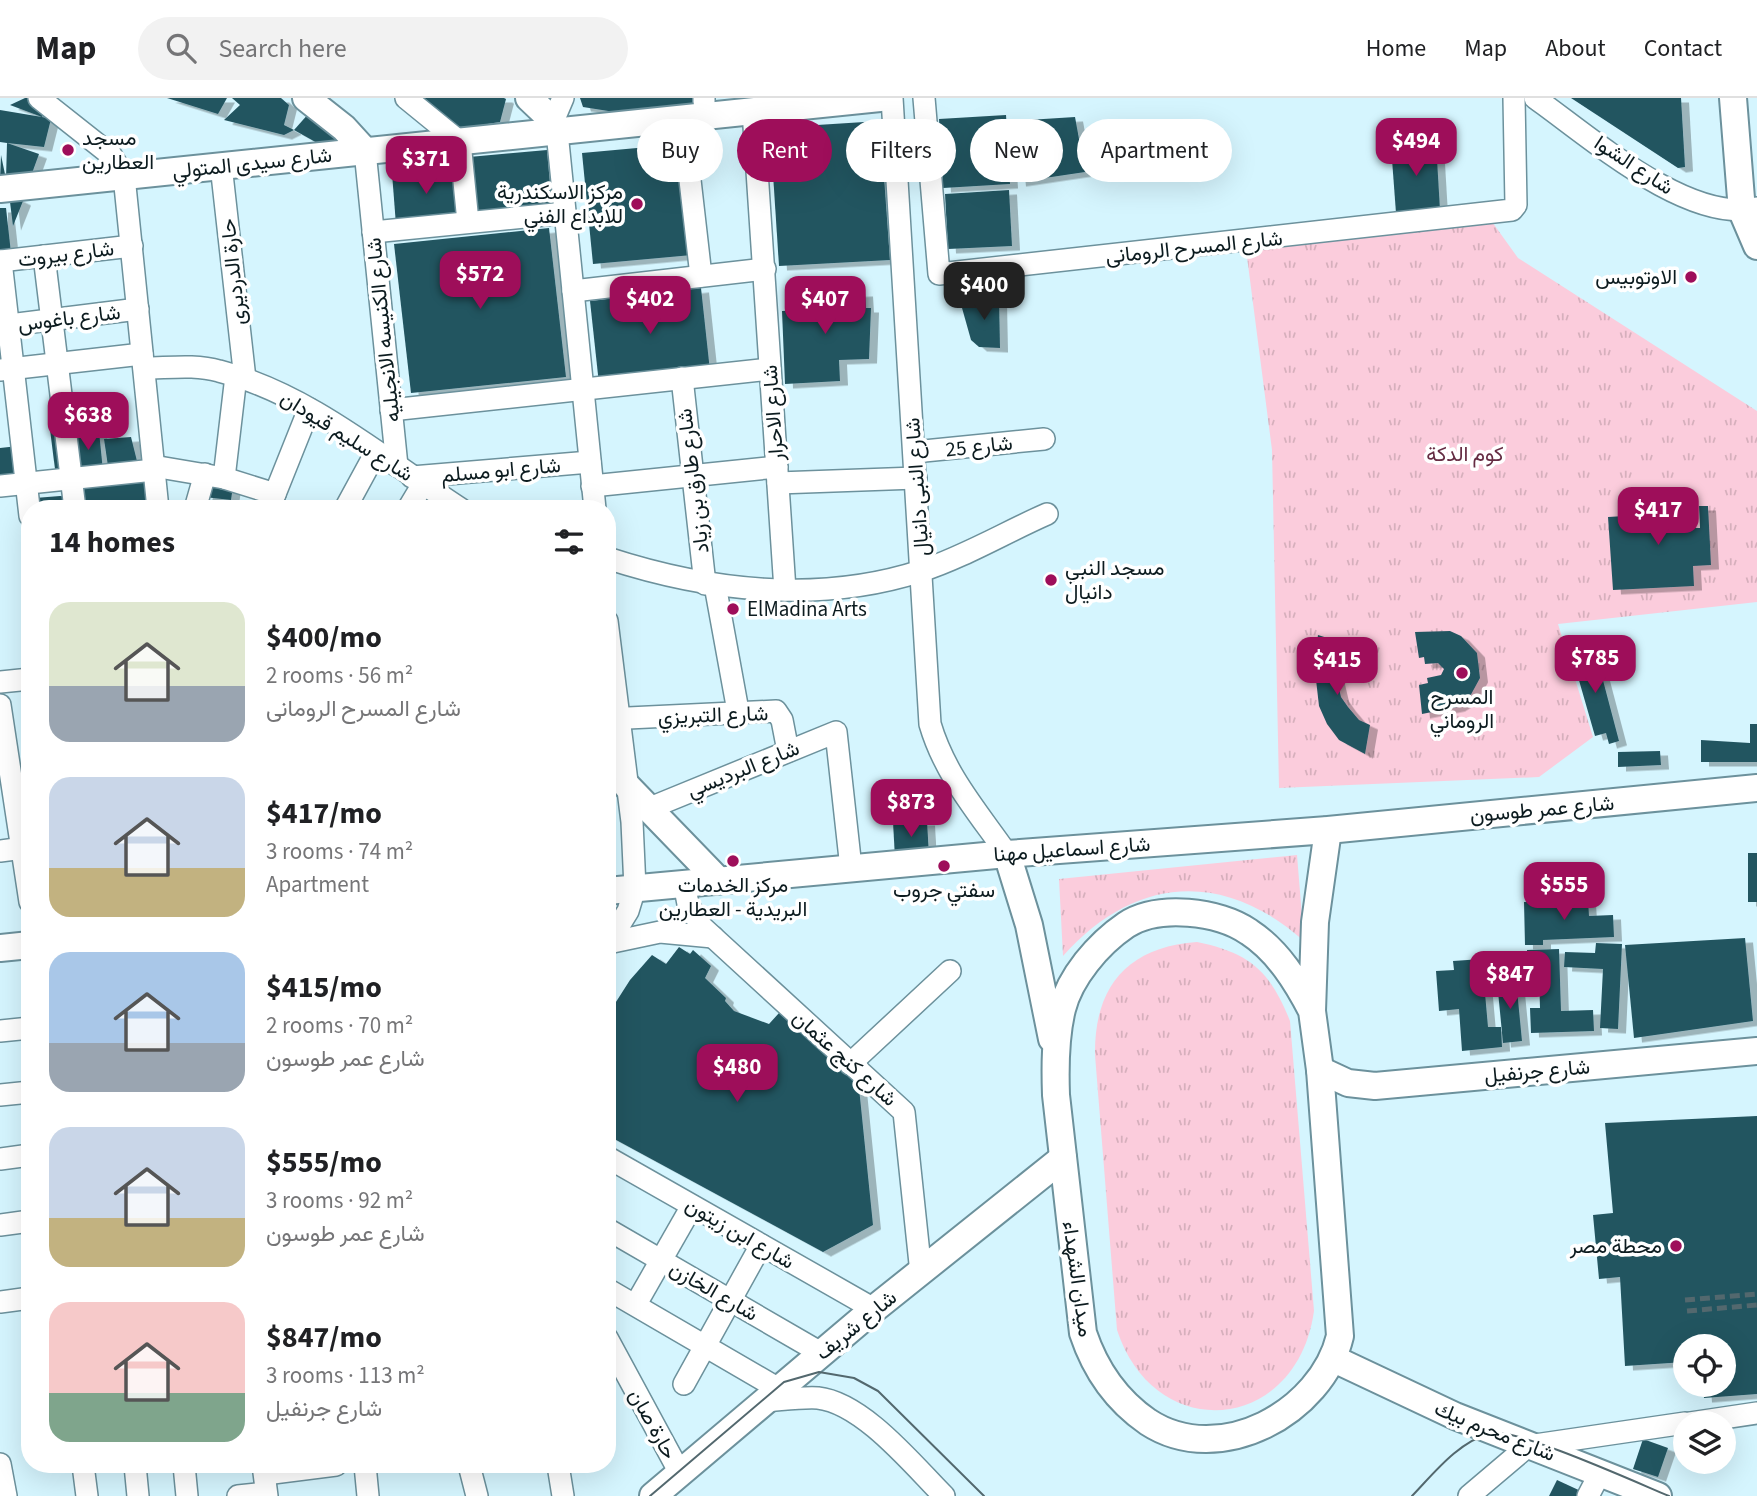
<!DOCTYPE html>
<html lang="en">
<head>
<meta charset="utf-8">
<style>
	body { margin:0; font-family:"Source Sans 3",Vazirmatn,sans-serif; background:#f2f2f2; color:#202124; height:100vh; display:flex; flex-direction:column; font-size:26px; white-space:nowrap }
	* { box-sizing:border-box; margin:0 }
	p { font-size:23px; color:#757577 }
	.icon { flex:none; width:38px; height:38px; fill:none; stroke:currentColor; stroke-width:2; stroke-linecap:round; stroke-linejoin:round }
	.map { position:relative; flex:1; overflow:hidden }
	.sheet { position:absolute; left:21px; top:402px; width:595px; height:973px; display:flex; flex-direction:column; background:#fff; border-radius:28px; box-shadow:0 7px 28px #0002 }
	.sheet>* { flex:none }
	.top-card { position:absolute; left:637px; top:21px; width:665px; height:63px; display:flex; gap:14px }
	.fabs { position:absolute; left:1673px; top:1236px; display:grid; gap:14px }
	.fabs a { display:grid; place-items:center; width:63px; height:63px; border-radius:50%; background:#fff; box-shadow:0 7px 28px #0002; font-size:35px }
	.price { position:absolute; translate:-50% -60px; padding:0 16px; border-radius:14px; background:#9e0e5a; color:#fff; font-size:23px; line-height:46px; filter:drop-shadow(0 2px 4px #0008) }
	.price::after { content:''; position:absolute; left:50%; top:42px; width:21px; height:16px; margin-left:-10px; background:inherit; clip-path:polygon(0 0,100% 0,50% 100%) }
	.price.current { background:#222; color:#fff }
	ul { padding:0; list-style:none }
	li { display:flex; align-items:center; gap:21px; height:175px; padding:0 28px }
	li span { display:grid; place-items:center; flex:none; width:196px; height:140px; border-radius:21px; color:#555 }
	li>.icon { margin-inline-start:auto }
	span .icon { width:84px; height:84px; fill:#fffc; stroke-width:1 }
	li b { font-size:30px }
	h2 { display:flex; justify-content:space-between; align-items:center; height:84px; padding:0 28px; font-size:30px }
	.tag { padding:0 24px; border-radius:32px; background:#fff; box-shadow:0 7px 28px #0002; font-size:24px; line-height:63px }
	.tag.current { background:#9e0e5a; color:#fff }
	header { display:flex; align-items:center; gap:42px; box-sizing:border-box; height:98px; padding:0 35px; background:#fff; border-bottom:2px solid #e0e0e0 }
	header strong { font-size:33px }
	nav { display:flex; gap:38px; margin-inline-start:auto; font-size:24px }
	.search { width:490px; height:63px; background:#f2f2f2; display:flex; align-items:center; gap:18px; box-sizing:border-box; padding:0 24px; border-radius:38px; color:#757577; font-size:26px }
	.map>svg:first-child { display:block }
	.park { fill:url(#park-tufts) }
	.building { fill:#235561; filter:url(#shadow) }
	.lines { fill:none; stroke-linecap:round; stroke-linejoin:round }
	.minor-casing { stroke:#6c919c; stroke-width:24 }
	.major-casing { stroke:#6c919c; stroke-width:30 }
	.minor { stroke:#fff; stroke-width:21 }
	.major { stroke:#fff; stroke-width:26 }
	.tram { stroke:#53686e; stroke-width:2 }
	.rail { stroke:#53686e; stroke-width:5; stroke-dasharray:10 5; stroke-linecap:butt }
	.poi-dot { fill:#9e0e5a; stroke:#fff; stroke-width:2.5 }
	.labels { text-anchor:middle; stroke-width:7; stroke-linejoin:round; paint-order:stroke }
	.poi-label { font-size:21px; fill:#0c1b1f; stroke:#fff; text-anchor:start }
	.street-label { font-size:21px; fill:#0c1b1f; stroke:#fff }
	.park-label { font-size:21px; fill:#652c43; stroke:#fff }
</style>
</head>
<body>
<header>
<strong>Map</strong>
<div class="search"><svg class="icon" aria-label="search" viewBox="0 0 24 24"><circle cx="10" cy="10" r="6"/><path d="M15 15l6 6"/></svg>Search here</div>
<nav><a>Home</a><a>Map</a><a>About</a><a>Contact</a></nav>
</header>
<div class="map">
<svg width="1757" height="1398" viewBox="0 0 1757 1398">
	<defs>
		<pattern id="park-tufts" width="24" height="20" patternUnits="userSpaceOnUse" patternTransform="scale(1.75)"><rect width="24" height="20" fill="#fbccdc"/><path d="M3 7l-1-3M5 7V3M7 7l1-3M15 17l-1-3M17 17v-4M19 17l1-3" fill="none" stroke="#d6afbc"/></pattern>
		<filter id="shadow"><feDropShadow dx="8" dy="4.5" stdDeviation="0" flood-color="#0004"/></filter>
	</defs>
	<rect width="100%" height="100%" fill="#d5f5fe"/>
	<g class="park">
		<polygon points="1490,121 1518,160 1757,313 1757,504 1558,526 1593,639 1539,679 1279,690 1272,352 1246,151"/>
		<path d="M 1297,757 L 1304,843 C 1223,771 1134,778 1063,858 L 1059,781 Z"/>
		<path d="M 1197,844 C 1250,855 1270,873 1290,923 L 1314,1213 C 1297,1335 1155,1348 1117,1232 L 1095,957 C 1094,889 1127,849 1197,844 Z"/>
	</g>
	<g class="building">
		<polygon points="25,0 54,0 42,19 51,21 44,49 7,45 39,56 31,78 6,81 0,82 1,57 6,81 7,45 0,44 0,12 42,19 10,7"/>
		<polygon points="167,0 227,0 218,16"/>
		<polygon points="232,0 281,0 289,7 284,27 294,32 284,37 224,22 240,7"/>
		<polygon points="409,0 504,0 506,1 500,24 450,32"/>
		<polygon points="580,0 700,0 701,8 621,15 583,9"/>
		<polygon points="1571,0 1681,0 1685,69 1678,70"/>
		<polygon points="310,14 342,43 337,56 294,32"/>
		<polygon points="1006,17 1010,86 943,90 939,21"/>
		<polygon points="1075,19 1085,74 1018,84 1012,23"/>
		<polygon points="880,23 890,162 779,168 770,30"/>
		<polygon points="1436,44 1440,112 1396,115 1391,48"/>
		<polygon points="681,46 692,157 593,166 582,55"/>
		<polygon points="547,52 552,109 475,116 469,59"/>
		<polygon points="456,69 461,122 396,127 392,75"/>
		<polygon points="1009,92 1012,148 948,151 945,96"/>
		<polygon points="9,96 23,103 13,128"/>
		<polygon points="0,110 6,110 11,155 0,156"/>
		<polygon points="549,130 566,279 411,295 394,146"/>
		<polygon points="701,190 710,273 599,286 590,203"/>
		<polygon points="865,194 866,210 871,210 869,261 839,262 840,283 785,286 782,213 802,212 801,198"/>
		<polygon points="999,200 1000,250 979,249 971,242 962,210 966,204"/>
		<polygon points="48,316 63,317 65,383 56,379"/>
		<polygon points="73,333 99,333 103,373 77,377"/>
		<polygon points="131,339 139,371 109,375 104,341"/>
		<polygon points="18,348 20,382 0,384 0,350"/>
		<polygon points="144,378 147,411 83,411 80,387"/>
		<polygon points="207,387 233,388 231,402 204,399"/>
		<polygon points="60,398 73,399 75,411 36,411 35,400"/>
		<polygon points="1679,401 1684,401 1689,430 1700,430 1699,408 1708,408 1711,467 1693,468 1694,488 1613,492 1608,419 1642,417 1641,405 1671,404 1672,415 1679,414"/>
		<polygon points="1450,533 1461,538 1477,555 1480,580 1468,602 1457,609 1422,616 1419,587 1428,585 1427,580 1441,577 1444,571 1438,565 1425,566 1424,559 1419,560 1415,534"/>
		<polygon points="1318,537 1340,544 1337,582 1341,599 1348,609 1359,622 1370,627 1365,656 1339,642 1327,626 1319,608 1314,564"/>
		<polygon points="1595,552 1619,643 1609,646 1606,635 1595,638 1572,558"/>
		<polygon points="1750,626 1757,626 1757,664 1701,664 1701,642 1750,645"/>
		<polygon points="1660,653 1661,667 1618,669 1618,654"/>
		<polygon points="927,723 929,758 895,760 893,724"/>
		<rect x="1748" y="755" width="9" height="49"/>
		<polygon points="1588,802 1589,818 1613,817 1614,839 1543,842 1543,847 1525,847 1524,804"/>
		<polygon points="1745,840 1753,923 1634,940 1625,847"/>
		<polygon points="1596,845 1622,846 1618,931 1600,930 1603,871 1564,869 1565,854 1595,855"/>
		<polygon points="679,849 690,856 693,852 711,868 705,880 726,900 725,903 734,913 769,926 779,915 858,980 873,1127 823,1154 607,1037 607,918 630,882 652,857 666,866"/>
		<polygon points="1559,851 1561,913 1593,912 1594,933 1531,935 1530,910 1540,910 1539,877 1528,877 1527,852"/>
		<polygon points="1482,861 1488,929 1501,929 1502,949 1462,953 1459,911 1439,913 1436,873 1454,872 1453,863"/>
		<rect x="1499" y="861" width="27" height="16"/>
		<polygon points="1516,881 1522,943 1503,945 1497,883"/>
		<polygon points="1757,1018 1757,1296 1704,1300 1703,1286 1724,1286 1724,1248 1685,1248 1685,1264 1625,1268 1620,1179 1599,1181 1593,1117 1613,1115 1605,1025"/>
		<polygon points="1643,1341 1668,1350 1658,1379 1633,1371"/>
		<polygon points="1557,1382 1585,1395 1584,1398 1549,1398"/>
	</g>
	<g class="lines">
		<defs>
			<g id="minor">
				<polyline points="39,0 111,57 124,78 158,411"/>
				<polyline points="406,0 460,44 468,124"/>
				<polyline points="704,0 704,4"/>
				<path d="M 892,0 L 930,626 C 945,677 977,713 1007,756"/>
				<polyline points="924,0 939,176 1512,112 1516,107 1514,0"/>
				<path d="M 1535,0 C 1590,39 1688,126 1757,110"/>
				<polyline points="753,13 785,492"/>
				<polyline points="683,21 701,178"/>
				<polyline points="552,26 563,0"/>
				<polyline points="557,34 595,411"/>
				<polyline points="365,53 397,368"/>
				<polyline points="221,67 245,281"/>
				<polyline points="373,134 565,115"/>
				<polyline points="44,158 75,411"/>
				<polyline points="0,163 132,148"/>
				<polyline points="1,163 30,418"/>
				<polyline points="573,193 765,171"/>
				<polyline points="0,228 138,211"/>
				<path d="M 144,270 C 168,270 195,266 219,273 C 309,296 385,362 461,411"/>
				<polyline points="0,272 142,256"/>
				<polyline points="682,280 705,486"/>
				<polyline points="391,312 770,271"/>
				<polyline points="914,354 1044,341"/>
				<polyline points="153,368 224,380 275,396"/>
				<polyline points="412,379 590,364"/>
				<polyline points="224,380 236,278"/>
				<polyline points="778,385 916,380"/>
				<polyline points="0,388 154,372"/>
				<polyline points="592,388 777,369"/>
				<polyline points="195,411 205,376"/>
				<polyline points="269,411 309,311"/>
				<polyline points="345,411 376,354"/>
				<polyline points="408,411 423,386"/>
				<path d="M 607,460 C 708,493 819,506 921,473 C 964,459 1006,434 1047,416"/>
				<polyline points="715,487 738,613"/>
				<polyline points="607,523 632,724 635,790 628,813 607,847"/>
				<polyline points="0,584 30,581"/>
				<polyline points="0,607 30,804"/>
				<polyline points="607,621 776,613 782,622 788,653"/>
				<polyline points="650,710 836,634 851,770"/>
				<polyline points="0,753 23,750"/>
				<polyline points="684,785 688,806 701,828 904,1014 921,1175"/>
				<polyline points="608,845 660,834 713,839"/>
				<polyline points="0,933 30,930"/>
				<polyline points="850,966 950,873"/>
				<polyline points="0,997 30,994"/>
				<polyline points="607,1059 874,1211"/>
				<polyline points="0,1061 30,1057"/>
				<polyline points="0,1127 30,1123"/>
				<polyline points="607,1131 821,1255"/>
				<polyline points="607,1191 779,1291"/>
				<polyline points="0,1204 30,1200"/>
				<polyline points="636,1206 692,1108"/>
				<polyline points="607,1240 680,1375"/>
				<polyline points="684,1286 761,1147"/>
				<path d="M 764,1303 C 781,1302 801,1299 818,1300 C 863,1305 913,1367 944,1398"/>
				<polyline points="1690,1325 1757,1315"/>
				<polyline points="0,1366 6,1398"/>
				<polyline points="83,1367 87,1398"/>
				<polyline points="135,1367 138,1398"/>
				<polyline points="184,1367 187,1398"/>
				<polyline points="263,1367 267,1398"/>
				<polyline points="365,1367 368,1398"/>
				<polyline points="469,1367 477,1398"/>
				<polyline points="558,1367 563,1398"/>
				<polyline points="265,1376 336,1367"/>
				<polyline points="238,1398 266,1395"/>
				<polyline points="1469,1398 1528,1348 1685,1325"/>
				<polyline points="1588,1398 1600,1375"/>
			</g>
			<g id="major">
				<polyline points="306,0 344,30 365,53"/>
				<polyline points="529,0 549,19 557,34"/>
				<polyline points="1733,0 1742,113 1757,148"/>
				<polyline points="0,91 880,0"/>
				<polyline points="627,688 718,782"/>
				<polyline points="1007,756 1029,827 1052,941"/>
				<polyline points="607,793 1007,756 1328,732 1757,690"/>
				<polyline points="0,850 30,847"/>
				<path d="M 1312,913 C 1297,884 1278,853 1249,834 C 1219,813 1158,806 1126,827 C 1098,846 1070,879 1062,911 C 1055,939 1055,968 1056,997 L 1083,1235 C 1095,1271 1116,1302 1148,1324 C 1220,1371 1322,1314 1340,1238 L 1320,972 L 1312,913 L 1315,824 L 1328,732"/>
				<polyline points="1320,972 1348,985 1375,988 1757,953"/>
				<polyline points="1334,1261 1455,1318 1658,1398"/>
				<polyline points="653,1398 874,1211 1063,1060"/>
			</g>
		</defs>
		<use href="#minor" class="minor-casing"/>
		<use href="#major" class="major-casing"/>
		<use href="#minor" class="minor"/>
		<use href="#major" class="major"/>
		<g class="tram">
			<polyline points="650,1398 784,1284 819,1274 854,1280 878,1293 984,1398"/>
			<path d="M 1412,1398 C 1435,1374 1458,1344 1491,1335 C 1514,1329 1640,1386 1669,1398"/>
		</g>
		<g class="rail">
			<polyline points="1685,1202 1757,1196"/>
			<polyline points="1687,1213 1757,1207"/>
		</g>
	</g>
	<g class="poi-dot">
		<circle cx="68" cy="52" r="7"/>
		<circle cx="637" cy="106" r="7"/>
		<circle cx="1691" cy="179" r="7"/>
		<circle cx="1051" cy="482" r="7"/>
		<circle cx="733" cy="511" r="7"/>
		<circle cx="1462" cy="575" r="7"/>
		<circle cx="733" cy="763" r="7"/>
		<circle cx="944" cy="768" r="7"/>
		<circle cx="1676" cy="1148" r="7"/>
	</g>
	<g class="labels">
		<g class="poi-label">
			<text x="82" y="47">مسجد<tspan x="82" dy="24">العطارين</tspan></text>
			<text x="623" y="101" text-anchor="end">مركز الاسكندرية<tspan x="623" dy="24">للابداع الفني</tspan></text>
			<text x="1677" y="186" text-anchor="end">الاوتوبيس</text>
			<text x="1065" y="477">مسجد النبي<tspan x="1065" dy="24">دانيال</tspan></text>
			<text x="747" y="518">ElMadina Arts</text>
			<text x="1462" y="606" text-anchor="middle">المسرح<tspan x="1462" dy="24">الروماني</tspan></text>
			<text x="733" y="794" text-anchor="middle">مركز الخدمات<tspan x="733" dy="24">البريدية - العطارين</tspan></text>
			<text x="944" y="799" text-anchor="middle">سفتي جروب</text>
			<text x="1662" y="1155" text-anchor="end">محطة مصر</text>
		</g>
		<g class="street-label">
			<text transform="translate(252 65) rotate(-6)" y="7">شارع سيدى المتولي</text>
			<text transform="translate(1634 67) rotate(33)" y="7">شارع الشوا</text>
			<text transform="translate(1194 149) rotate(-6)" y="7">شارع المسرح الرومانى</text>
			<text transform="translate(66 156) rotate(-7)" y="7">شارع بيروت</text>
			<text transform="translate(233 174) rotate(-96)" y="7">حارة الدرديرى</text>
			<text transform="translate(69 220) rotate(-7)" y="7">شارع باغوس</text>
			<text transform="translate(383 232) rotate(-96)" y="7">شارع الكنيسه الانجيليه</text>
			<text transform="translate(773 315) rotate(-94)" y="7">شارع الاحرار</text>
			<text transform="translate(347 338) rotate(32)" y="7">شارع سليم قيودان</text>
			<text transform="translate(979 348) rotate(-6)" y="7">شارع 25</text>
			<text transform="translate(501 372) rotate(-5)" y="7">شارع ابو مسلم</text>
			<text transform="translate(693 383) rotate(-97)" y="7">شارع طارق بن زياد</text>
			<text transform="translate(917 389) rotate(-94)" y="7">شارع النبى دانيال</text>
			<text transform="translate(713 617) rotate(-2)" y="7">شارع التبريزي</text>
			<text transform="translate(743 671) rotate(-22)" y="7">شارع البرديسي</text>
			<text transform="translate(1542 711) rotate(-5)" y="7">شارع عمر طوسون</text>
			<text transform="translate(1072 751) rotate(-4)" y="7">شارع اسماعيل مهنا</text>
			<text transform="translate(845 960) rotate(42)" y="7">شارع كنج عثمان</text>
			<text transform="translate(1537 973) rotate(-5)" y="7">شارع جرنفيل</text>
			<text transform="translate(740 1135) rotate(30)" y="7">شارع ابن زيتون</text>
			<text transform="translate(1078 1181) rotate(82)" y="7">ميدان الشهداء</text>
			<text transform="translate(714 1193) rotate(30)" y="7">شارع الخازن</text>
			<text transform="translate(856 1227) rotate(-39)" y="7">شارع شريف</text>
			<text transform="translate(653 1326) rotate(61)" y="7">حارة صان</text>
			<text transform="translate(1495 1333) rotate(22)" y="7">شارع محرم بيك</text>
		</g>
		<g class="park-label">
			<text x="1465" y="363">كوم الدكة</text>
		</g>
	</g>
</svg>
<div class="fabs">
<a><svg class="icon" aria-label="locate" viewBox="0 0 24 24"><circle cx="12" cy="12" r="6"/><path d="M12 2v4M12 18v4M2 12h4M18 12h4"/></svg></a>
<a><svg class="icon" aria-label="layers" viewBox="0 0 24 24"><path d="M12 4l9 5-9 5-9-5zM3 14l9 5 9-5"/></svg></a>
</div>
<b class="price" style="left:1416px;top:80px">$494</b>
<b class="price" style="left:426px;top:98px">$371</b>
<b class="price" style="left:480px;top:213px">$572</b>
<b class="price current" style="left:984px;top:224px">$400</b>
<b class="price" style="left:650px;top:238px">$402</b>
<b class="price" style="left:825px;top:238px">$407</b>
<b class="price" style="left:88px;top:354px">$638</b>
<b class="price" style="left:1658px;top:449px">$417</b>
<b class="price" style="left:1595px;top:597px">$785</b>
<b class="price" style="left:1337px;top:599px">$415</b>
<b class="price" style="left:911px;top:741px">$873</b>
<b class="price" style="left:1564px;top:824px">$555</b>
<b class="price" style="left:1510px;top:913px">$847</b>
<b class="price" style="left:737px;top:1006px">$480</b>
<div class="top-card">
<a class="tag">Buy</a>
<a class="tag current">Rent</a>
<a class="tag">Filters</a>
<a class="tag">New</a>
<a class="tag">Apartment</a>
</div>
<section class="sheet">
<h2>14 homes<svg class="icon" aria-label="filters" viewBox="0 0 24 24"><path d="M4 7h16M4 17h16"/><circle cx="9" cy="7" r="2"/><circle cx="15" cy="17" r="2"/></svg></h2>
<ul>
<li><span style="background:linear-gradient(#dfe7d0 60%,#9aa5b1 0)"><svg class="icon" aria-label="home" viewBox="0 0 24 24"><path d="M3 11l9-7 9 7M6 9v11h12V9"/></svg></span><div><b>$400/mo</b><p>2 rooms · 56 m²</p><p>شارع المسرح الرومانى</p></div></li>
<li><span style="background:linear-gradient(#c9d6e8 65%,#c2b280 0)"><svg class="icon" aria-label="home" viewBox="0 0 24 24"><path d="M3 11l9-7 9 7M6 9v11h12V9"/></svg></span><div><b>$417/mo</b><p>3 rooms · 74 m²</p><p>Apartment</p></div></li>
<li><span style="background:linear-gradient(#a9c7e8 65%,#9aa5b1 0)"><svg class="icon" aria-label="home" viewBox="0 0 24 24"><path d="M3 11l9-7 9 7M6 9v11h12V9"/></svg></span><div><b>$415/mo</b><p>2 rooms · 70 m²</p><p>شارع عمر طوسون</p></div></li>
<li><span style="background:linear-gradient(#c9d6e8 65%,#c2b280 0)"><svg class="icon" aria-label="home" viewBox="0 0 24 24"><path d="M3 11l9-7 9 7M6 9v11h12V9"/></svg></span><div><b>$555/mo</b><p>3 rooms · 92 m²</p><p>شارع عمر طوسون</p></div></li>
<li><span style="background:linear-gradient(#f6c9c9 65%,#7fa58c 0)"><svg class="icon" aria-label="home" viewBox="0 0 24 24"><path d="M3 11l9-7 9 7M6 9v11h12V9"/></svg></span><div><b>$847/mo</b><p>3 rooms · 113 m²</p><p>شارع جرنفيل</p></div></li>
</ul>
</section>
</div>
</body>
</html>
